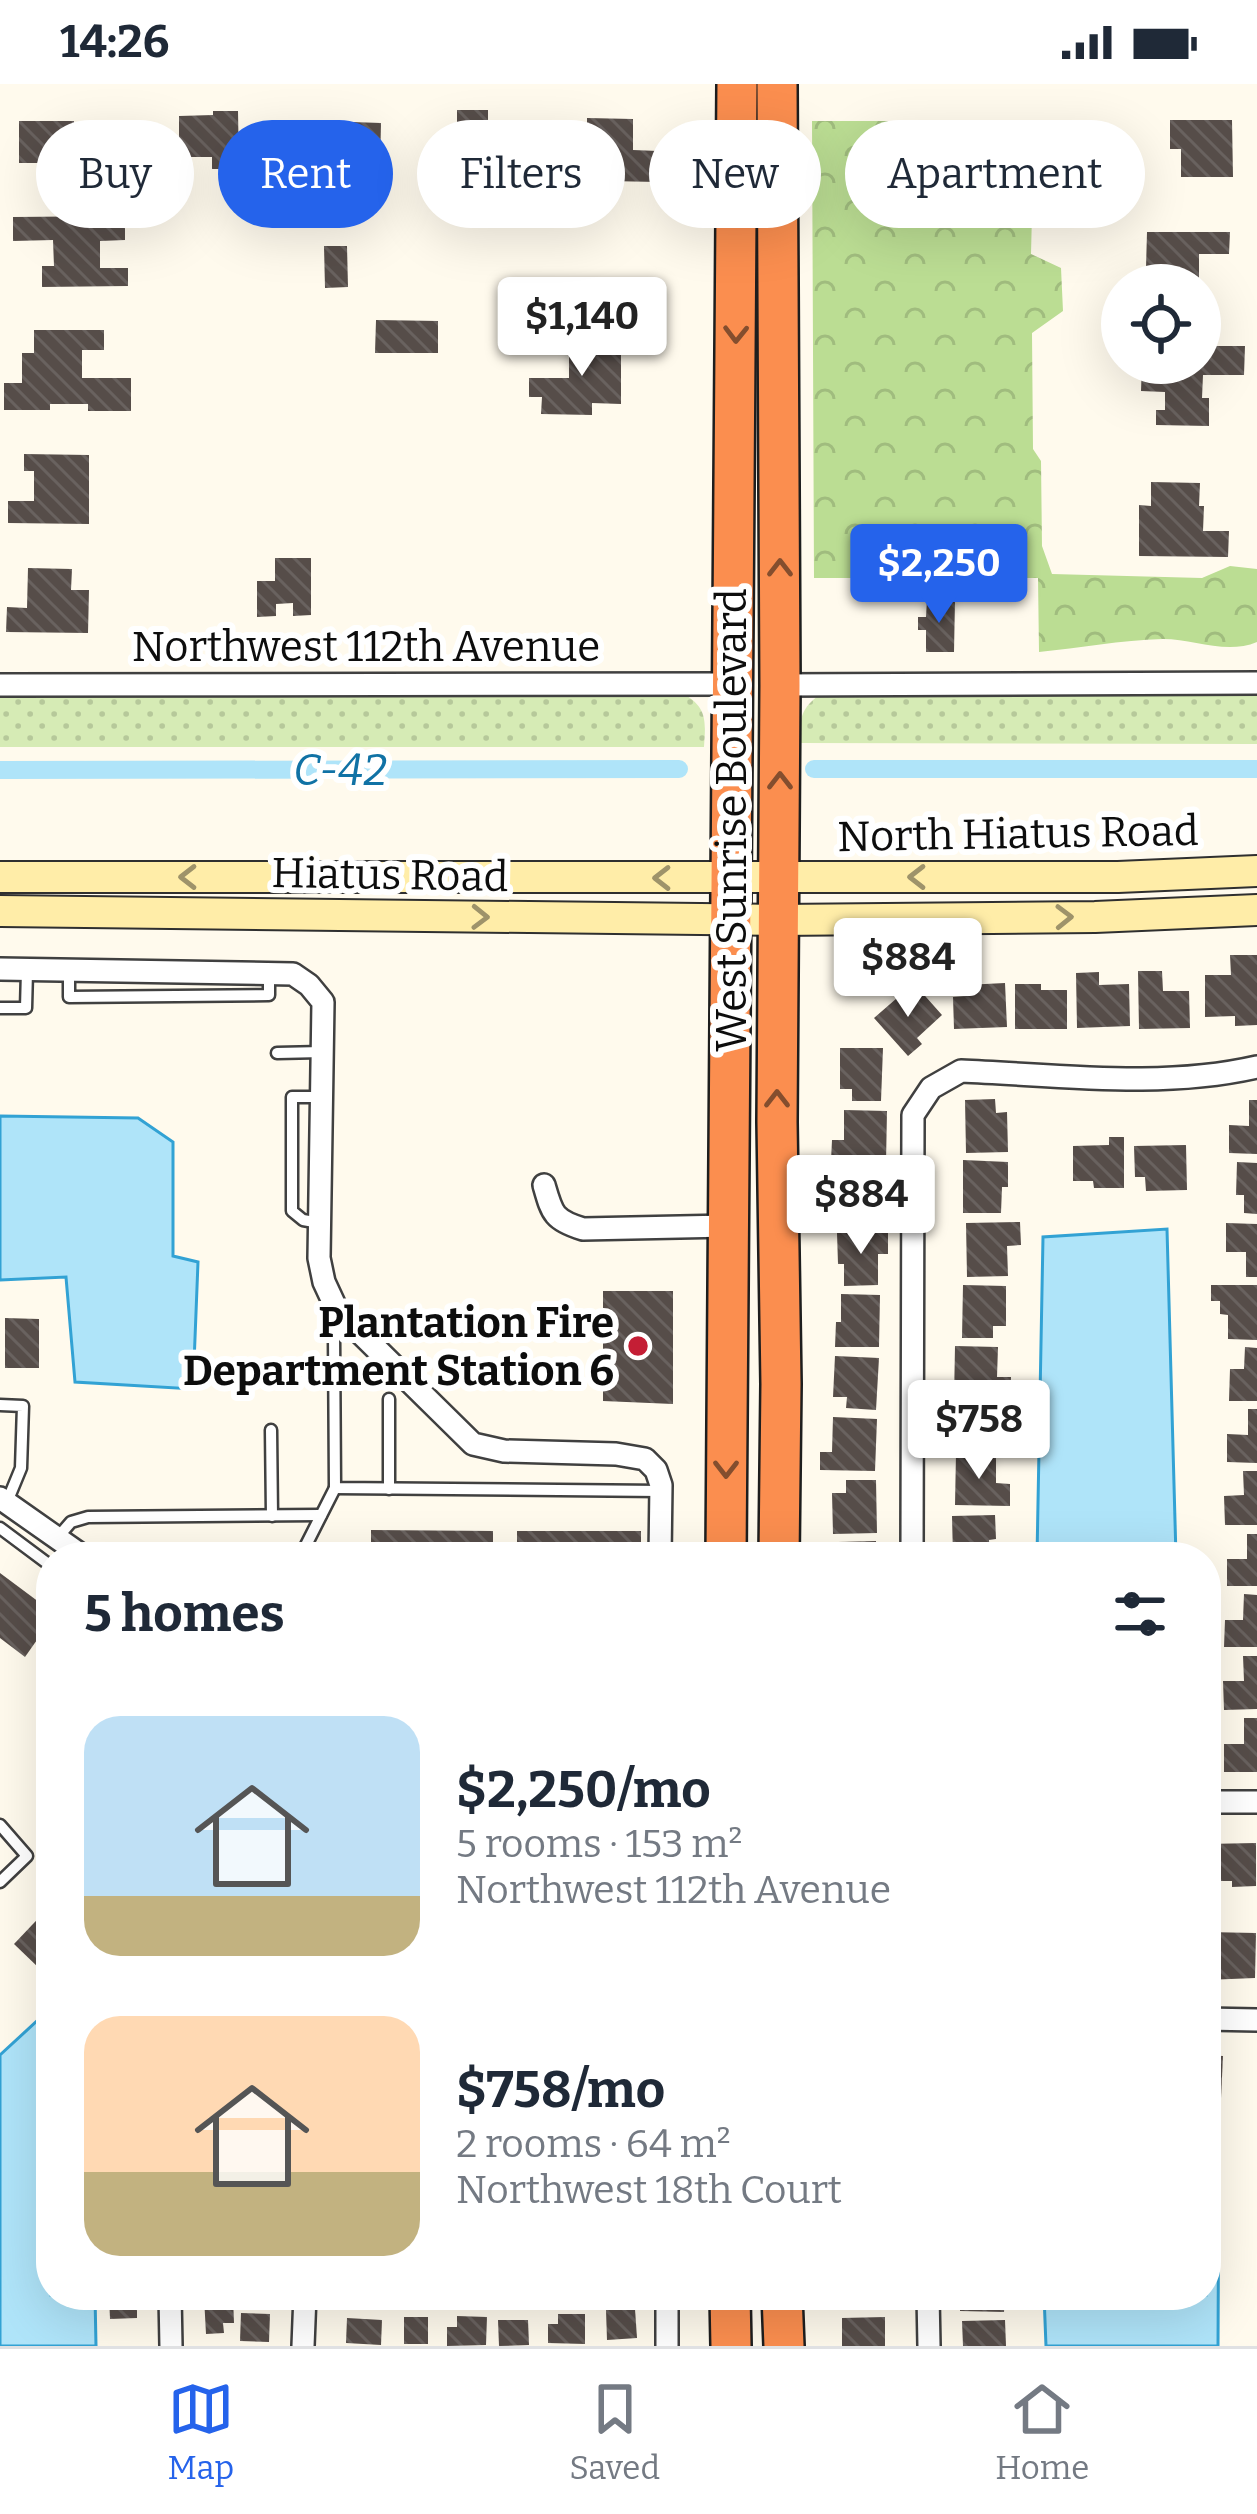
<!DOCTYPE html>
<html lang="en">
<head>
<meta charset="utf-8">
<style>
	body { margin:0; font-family:Bitter,serif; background:#f6f6f7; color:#1f2937; height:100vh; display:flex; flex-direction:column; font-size:45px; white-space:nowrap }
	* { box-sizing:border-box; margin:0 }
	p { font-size:39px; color:#747a83 }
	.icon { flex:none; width:66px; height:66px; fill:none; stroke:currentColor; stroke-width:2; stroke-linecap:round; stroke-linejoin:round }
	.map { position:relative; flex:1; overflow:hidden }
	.sheet { position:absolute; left:36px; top:1458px; width:1185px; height:768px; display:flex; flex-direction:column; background:#fff; border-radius:48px; box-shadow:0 12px 48px #0002 }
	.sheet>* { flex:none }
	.banner { position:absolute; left:36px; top:36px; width:1185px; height:108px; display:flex; gap:24px }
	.controls { position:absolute; left:1101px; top:180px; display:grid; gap:24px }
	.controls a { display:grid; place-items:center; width:120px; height:120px; border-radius:50%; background:#fff; box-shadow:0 12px 48px #0002; font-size:60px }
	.price { position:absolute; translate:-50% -102px; padding:0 27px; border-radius:12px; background:#fff; color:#222; font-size:39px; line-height:78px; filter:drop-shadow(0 3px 6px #0008) }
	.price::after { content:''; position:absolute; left:50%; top:72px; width:36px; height:27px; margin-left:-18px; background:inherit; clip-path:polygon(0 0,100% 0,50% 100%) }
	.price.on { background:#2563eb; color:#fff }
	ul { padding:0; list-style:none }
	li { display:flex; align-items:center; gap:36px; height:300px; padding:0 48px }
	li span { display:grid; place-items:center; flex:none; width:336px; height:240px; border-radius:36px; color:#555 }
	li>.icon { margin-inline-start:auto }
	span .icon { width:144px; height:144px; fill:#fffc; stroke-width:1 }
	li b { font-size:51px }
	h2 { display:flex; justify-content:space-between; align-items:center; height:144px; padding:0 48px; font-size:51px }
	.chip { padding:0 42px; border-radius:54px; background:#fff; box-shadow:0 12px 48px #0002; font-size:42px; line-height:108px }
	.chip.on { background:#2563eb; color:#fff }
	.status { display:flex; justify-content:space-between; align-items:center; height:84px; padding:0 60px; background:#fff; direction:ltr }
	.status svg { height:33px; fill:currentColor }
	.tabs { display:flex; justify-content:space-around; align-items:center; height:168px; border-top:3px solid #e0e1e3; background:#fff; font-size:33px; color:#747a83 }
	.tabs a { display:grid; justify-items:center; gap:6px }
	.tabs .on { color:#2563eb }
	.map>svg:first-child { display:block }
	.forest { fill:url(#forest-crowns) }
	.park { fill:url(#park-dots) }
	.water { fill:#afe4f9; stroke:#32a2d4; stroke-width:3 }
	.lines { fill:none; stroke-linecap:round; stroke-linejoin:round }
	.canal { stroke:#afe4f9; stroke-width:18 }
	.building { fill:url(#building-back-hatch) }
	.lane-casing { stroke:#404040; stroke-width:15 }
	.street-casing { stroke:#404040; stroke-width:26 }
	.secondary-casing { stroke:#2f2f2f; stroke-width:34 }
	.highway-casing { stroke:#1e1e1e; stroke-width:44 }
	.lane { stroke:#fff; stroke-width:10 }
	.street { stroke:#fff; stroke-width:21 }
	.secondary { stroke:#ffeda8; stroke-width:30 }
	.highway { stroke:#fb8e4f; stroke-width:39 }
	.oneway { stroke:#844e2e }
	.oneway2 { stroke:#9e936a }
	.poi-dot { fill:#c41e35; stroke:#fff; stroke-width:4.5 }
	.labels { text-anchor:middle; stroke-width:12; stroke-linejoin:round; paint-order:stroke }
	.street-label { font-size:42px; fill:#0d0d0d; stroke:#fff }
	.poi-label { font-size:42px; font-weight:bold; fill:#0d0d0d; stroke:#fff; text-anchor:end }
	.water-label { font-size:45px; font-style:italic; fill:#1072a5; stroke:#fff }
</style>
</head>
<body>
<div class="status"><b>14:26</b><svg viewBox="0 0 49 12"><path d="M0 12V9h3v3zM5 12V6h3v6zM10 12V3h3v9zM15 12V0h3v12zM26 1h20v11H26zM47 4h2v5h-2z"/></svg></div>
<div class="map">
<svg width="1257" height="2262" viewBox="0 0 1257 2262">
	<defs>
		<pattern id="forest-crowns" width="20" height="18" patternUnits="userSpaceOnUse" patternTransform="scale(3)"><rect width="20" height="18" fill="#bbdd93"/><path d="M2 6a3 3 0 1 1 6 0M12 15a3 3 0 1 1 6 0" fill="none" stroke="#a0bc7e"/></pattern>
		<pattern id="park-dots" width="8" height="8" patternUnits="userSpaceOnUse" patternTransform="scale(3)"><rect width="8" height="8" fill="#d6ebb5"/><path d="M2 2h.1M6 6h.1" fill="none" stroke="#b6c89a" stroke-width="1.8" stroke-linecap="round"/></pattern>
		<pattern id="building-back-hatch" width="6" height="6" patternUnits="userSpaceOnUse" patternTransform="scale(3)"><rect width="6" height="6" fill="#564d49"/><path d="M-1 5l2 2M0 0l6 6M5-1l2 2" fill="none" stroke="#69625f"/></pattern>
	</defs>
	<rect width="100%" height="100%" fill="#fffaed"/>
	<path class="forest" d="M 812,37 L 1018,37 L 1034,50 L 1031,170 L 1061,184 L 1063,227 L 1032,249 L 1033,365 L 1041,377 L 1042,462 L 1052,490 L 1202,494 L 1230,482 L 1257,485 L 1257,558 C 1226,571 1194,555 1163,555 C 1120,556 1080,564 1039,568 L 1038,494 L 814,494 Z"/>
	<g class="park">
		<path d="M 0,608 L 680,608 C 707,622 706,635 704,663 L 0,663 Z"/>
		<path d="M 823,608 L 1257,611 L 1257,660 L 800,659 C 799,633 801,624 823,608 Z"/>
	</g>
	<g class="water">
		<polygon points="0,1032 138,1034 173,1058 173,1172 198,1178 193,1305 75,1298 66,1193 0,1196"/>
		<polygon points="1167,1145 1176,1473 1037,1473 1043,1153"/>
		<polygon points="51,1924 51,2211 95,2211 96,2262 0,2262 0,1971"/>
		<polygon points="1206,2051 1219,2051 1218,2262 1046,2262 1044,2211 1206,2211"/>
	</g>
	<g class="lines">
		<g class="canal">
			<polyline points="814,685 1257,685"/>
			<polyline points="0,686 679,685"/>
		</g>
	</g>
	<g class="building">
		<polygon points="457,26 488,26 488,39 509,39 509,84 457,83"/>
		<polygon points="213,27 238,27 239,85 212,85 212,73 179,73 179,32 213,31"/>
		<polygon points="587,34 633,35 633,66 658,67 658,98 558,96 559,71 587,72"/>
		<polygon points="1170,36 1232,36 1233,93 1181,93 1181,65 1170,65"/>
		<polygon points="19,37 74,37 75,74 85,74 85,95 55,96 55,79 19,79"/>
		<polygon points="352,38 381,39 380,83 351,82"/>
		<polygon points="125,132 125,156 100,157 100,184 128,184 128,202 42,203 42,182 54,182 53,156 13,157 13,133"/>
		<polygon points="1147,148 1230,148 1229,170 1199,170 1199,201 1153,201 1153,184 1146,184"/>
		<polygon points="324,162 347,162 348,203 325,204"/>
		<polygon points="376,236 438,237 438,269 375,269"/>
		<polygon points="34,246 104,246 104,266 82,266 82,294 131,294 131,327 88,327 88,320 50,320 50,326 4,326 4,299 22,299 22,269 34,269"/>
		<polygon points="569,253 614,254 614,271 621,271 621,320 592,319 592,331 541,330 542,313 529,313 529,294 569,294"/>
		<polygon points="1210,262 1245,262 1244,291 1203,291 1202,314 1209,314 1209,342 1156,341 1156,326 1165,326 1165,308 1141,307 1142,279 1200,279 1200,267 1209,267"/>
		<polygon points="24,370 89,371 89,440 8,439 8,417 34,417 34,387 24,387"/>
		<polygon points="1151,398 1200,399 1199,422 1204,422 1203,447 1229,447 1228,473 1139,472 1139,421 1151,422"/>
		<polygon points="275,474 311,474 311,531 293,532 293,519 276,520 276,532 257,533 257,497 275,497"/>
		<polygon points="28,484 72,485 71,506 89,506 88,549 6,548 7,523 27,524"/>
		<polygon points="927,515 955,516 954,568 926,568 926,546 918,546 918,533 926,533"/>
		<polygon points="1230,871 1257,871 1257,941 1235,942 1235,932 1205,933 1205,891 1231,891"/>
		<polygon points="1138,887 1162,887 1163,907 1189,907 1190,944 1139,945"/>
		<polygon points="1099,888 1099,901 1129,900 1130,942 1077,944 1076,889"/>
		<polygon points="1005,899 1007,943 954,945 953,913 966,912 965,901"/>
		<polygon points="1015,900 1041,900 1041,906 1067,906 1067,945 1015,945"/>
		<polygon points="918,904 942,931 917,954 922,960 908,972 874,934 897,914 901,919"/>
		<polygon points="840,964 883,964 881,1017 852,1017 852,1005 840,1005"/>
		<polygon points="995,1015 996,1029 1007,1028 1008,1068 966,1069 965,1016"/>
		<polygon points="1249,1016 1257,1016 1257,1070 1229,1069 1229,1041 1249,1042"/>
		<polygon points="844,1026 887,1027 886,1079 831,1077 832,1056 844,1056"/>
		<polygon points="1109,1053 1124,1053 1124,1104 1094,1104 1093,1097 1073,1097 1073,1062 1109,1061"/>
		<polygon points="1186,1061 1187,1106 1146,1107 1145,1093 1135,1093 1134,1062"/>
		<polygon points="963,1076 1008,1078 1008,1103 1002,1103 1001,1129 963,1129"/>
		<polygon points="1237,1078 1257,1079 1257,1130 1244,1129 1244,1111 1236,1111"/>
		<polygon points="850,1088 887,1088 886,1140 844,1139 844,1114 850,1114"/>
		<polygon points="1020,1138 1021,1161 1007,1162 1008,1192 967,1193 966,1139"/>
		<polygon points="1226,1139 1257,1140 1257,1193 1246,1193 1246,1168 1226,1168"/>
		<polygon points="837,1149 888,1149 888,1170 878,1170 878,1201 844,1202 844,1180 838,1180"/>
		<polygon points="963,1201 1006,1202 1006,1242 993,1242 993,1254 962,1254"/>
		<polygon points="1211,1201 1257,1201 1257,1256 1228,1255 1228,1231 1220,1230 1220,1217 1211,1217"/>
		<polygon points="603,1207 673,1207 673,1320 603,1317"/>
		<polygon points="841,1210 880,1211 879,1263 835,1263 836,1238 841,1238"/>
		<polygon points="5,1234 39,1235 39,1284 5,1284"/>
		<polygon points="955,1262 998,1263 997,1293 1011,1293 1010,1317 954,1315"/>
		<polygon points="1245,1263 1257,1264 1257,1317 1229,1317 1230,1285 1244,1285"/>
		<polygon points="835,1272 879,1274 876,1326 846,1324 847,1313 833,1313"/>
		<polygon points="1248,1325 1257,1325 1257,1379 1227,1378 1227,1350 1248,1351"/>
		<polygon points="833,1333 877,1335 875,1387 820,1386 820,1368 832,1368"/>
		<polygon points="956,1369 996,1370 996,1399 1010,1400 1010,1422 955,1421"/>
		<polygon points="1243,1387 1257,1387 1257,1441 1225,1441 1224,1412 1244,1411"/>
		<polygon points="846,1396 876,1396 877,1449 833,1450 832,1409 846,1409"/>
		<polygon points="995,1431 996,1455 989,1456 990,1473 953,1473 952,1432"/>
		<polygon points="371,1446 493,1447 493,1473 371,1473"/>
		<rect x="517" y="1447" width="124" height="26"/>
		<polygon points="1247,1450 1257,1450 1257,1502 1227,1502 1227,1475 1247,1475"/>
		<polygon points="876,1457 876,1473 838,1473 838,1458"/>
		<polygon points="0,1489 51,1527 51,1536 25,1573 0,1554"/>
		<polygon points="1244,1510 1257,1511 1257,1563 1224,1563 1225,1536 1243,1536"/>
		<polygon points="1243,1572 1257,1572 1257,1625 1224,1626 1223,1597 1244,1597"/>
		<polygon points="1244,1634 1257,1634 1257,1688 1224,1688 1224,1660 1244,1660"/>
		<polygon points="1256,1759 1256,1802 1232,1803 1232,1797 1206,1797 1206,1760"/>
		<polygon points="51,1821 51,1873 40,1885 14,1860"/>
		<polygon points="1206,1848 1256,1849 1255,1894 1206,1896"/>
		<polygon points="1206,1971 1223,1972 1221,2014 1206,2013"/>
		<polygon points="109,2211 137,2211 137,2234 110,2235"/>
		<polygon points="344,2211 374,2211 373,2224 344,2224"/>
		<polygon points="388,2211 426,2211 426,2223 389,2223"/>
		<rect x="437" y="2211" width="38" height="13"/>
		<polygon points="960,2211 1005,2211 1004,2228 960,2227"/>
		<polygon points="204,2213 233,2213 234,2239 223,2239 224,2249 206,2250"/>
		<polygon points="635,2225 637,2254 607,2256 606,2226"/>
		<polygon points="241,2229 270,2230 269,2258 240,2257"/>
		<polygon points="558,2230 585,2230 585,2260 548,2259 548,2240 558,2240"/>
		<polygon points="457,2232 487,2233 486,2261 447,2262 447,2243 457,2243"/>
		<rect x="404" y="2233" width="24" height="27"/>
		<polygon points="885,2233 885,2262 842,2262 842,2234"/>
		<polygon points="347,2234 382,2236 381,2261 346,2259"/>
		<polygon points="498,2236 528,2236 529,2261 499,2262"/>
		<polygon points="1005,2236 1006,2262 963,2262 962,2237"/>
	</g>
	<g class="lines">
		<defs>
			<g id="lane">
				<polyline points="69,886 69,913 269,911 269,890"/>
				<polyline points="0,924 26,924 27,887"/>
				<polyline points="277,969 322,968"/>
				<polyline points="320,1139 303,1136 292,1127 292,1013 321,1013"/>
				<polyline points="347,1236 334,1250 335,1404 661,1407"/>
				<polyline points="0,1321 23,1322 21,1384 7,1418"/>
				<polyline points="271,1346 272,1432"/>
				<polyline points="389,1405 389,1315"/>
				<polyline points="0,1444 51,1482"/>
				<polyline points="58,1453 71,1438 88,1433 321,1431"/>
				<polyline points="300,1473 335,1404"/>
				<polyline points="0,1741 27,1772 0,1798"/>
			</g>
			<g id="street">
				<polyline points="0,601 732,600"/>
				<polyline points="780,601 1257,599"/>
				<polyline points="0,885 293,890 309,901 323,918 319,1174 324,1198 337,1226 473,1360 504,1367 616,1370 645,1375 656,1386 661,1401 660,1473"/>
				<path d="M 544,1101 C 552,1129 553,1136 583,1145 L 728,1142"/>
				<polyline points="0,1414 84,1473"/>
				<path d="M 912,1473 L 913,1031 L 931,1004 L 961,987 C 1059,991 1161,1005 1257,983"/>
				<polyline points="1206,1718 1257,1718"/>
				<polyline points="1206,1935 1257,1936"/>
				<polyline points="170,2211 171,2262"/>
				<polyline points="667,2211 667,2262"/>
				<polyline points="928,2211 929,2262"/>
				<polyline points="303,2262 305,2211"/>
			</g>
			<g id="secondary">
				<polyline points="0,793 1118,793 1257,787"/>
				<polyline points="0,827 779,836 1095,833 1257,826"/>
			</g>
			<g id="highway">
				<polyline points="777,0 780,601 777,1038 781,1300 779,1473"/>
				<polyline points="726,1473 737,0"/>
				<polyline points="730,2211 731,2262"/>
				<polyline points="782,2211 784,2262"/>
			</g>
		</defs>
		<use href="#lane" class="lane-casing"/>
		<use href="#street" class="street-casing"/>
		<use href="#secondary" class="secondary-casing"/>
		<use href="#highway" class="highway-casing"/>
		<use href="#lane" class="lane"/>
		<use href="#street" class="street"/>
		<use href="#secondary" class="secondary"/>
		<use href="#highway" class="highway"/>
	</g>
	<defs><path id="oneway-chevron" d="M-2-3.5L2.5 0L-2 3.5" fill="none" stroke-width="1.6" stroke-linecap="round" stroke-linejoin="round" transform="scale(3)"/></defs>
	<g class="oneway">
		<use href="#oneway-chevron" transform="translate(736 250) rotate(91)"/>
		<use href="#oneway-chevron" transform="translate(780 484) rotate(-90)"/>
		<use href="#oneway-chevron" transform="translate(780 697) rotate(-90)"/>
		<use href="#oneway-chevron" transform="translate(777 1015) rotate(-90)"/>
		<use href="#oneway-chevron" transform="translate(726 1385) rotate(90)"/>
	</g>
	<g class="oneway2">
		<use href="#oneway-chevron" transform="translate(188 793) rotate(-180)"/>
		<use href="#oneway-chevron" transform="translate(917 793) rotate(180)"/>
		<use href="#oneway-chevron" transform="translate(662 794) rotate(-180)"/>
		<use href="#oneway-chevron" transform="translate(480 833) rotate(1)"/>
		<use href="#oneway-chevron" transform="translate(1064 833) rotate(-1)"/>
	</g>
	<circle class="poi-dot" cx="638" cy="1262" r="12"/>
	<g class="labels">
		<g class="street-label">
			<text x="366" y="577">Northwest 112th Avenue</text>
			<text transform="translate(731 736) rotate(-90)" y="15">West Sunrise Boulevard</text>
			<text transform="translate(1018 749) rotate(-1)" y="15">North Hiatus Road</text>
			<text transform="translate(390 790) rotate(1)" y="15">Hiatus Road</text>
		</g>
		<g class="poi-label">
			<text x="614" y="1253">Plantation Fire<tspan x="614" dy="48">Department Station 6</tspan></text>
		</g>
		<g class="water-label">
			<text x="340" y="701">C-42</text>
		</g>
	</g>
</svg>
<div class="controls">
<a><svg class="icon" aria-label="locate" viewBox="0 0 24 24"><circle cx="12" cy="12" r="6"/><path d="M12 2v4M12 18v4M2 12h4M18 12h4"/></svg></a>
</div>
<b class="price" style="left:582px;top:295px">$1,140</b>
<b class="price on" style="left:939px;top:542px">$2,250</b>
<b class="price" style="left:908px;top:936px">$884</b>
<b class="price" style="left:861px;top:1173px">$884</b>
<b class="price" style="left:979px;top:1398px">$758</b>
<div class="banner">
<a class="chip">Buy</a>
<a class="chip on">Rent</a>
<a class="chip">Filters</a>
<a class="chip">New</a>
<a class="chip">Apartment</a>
</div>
<section class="sheet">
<h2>5 homes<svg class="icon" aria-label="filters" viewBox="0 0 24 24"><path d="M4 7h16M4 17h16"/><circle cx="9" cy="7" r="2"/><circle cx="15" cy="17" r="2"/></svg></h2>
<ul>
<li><span style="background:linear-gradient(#bfe0f5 75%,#c2b280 0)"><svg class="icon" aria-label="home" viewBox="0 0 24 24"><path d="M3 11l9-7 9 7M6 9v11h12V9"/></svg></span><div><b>$2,250/mo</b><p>5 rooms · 153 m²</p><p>Northwest 112th Avenue</p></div></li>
<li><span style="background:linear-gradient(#ffd9b3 65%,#c2b280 0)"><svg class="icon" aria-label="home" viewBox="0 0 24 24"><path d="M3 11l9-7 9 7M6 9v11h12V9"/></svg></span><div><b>$758/mo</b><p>2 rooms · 64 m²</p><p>Northwest 18th Court</p></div></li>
</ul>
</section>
</div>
<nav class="tabs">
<a class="on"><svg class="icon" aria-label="map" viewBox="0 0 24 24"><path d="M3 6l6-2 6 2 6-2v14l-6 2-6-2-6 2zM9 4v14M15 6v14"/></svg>Map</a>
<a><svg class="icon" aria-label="saved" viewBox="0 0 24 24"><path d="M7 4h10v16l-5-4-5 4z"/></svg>Saved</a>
<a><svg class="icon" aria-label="home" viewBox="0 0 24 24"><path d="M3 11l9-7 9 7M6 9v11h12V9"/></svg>Home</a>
</nav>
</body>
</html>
